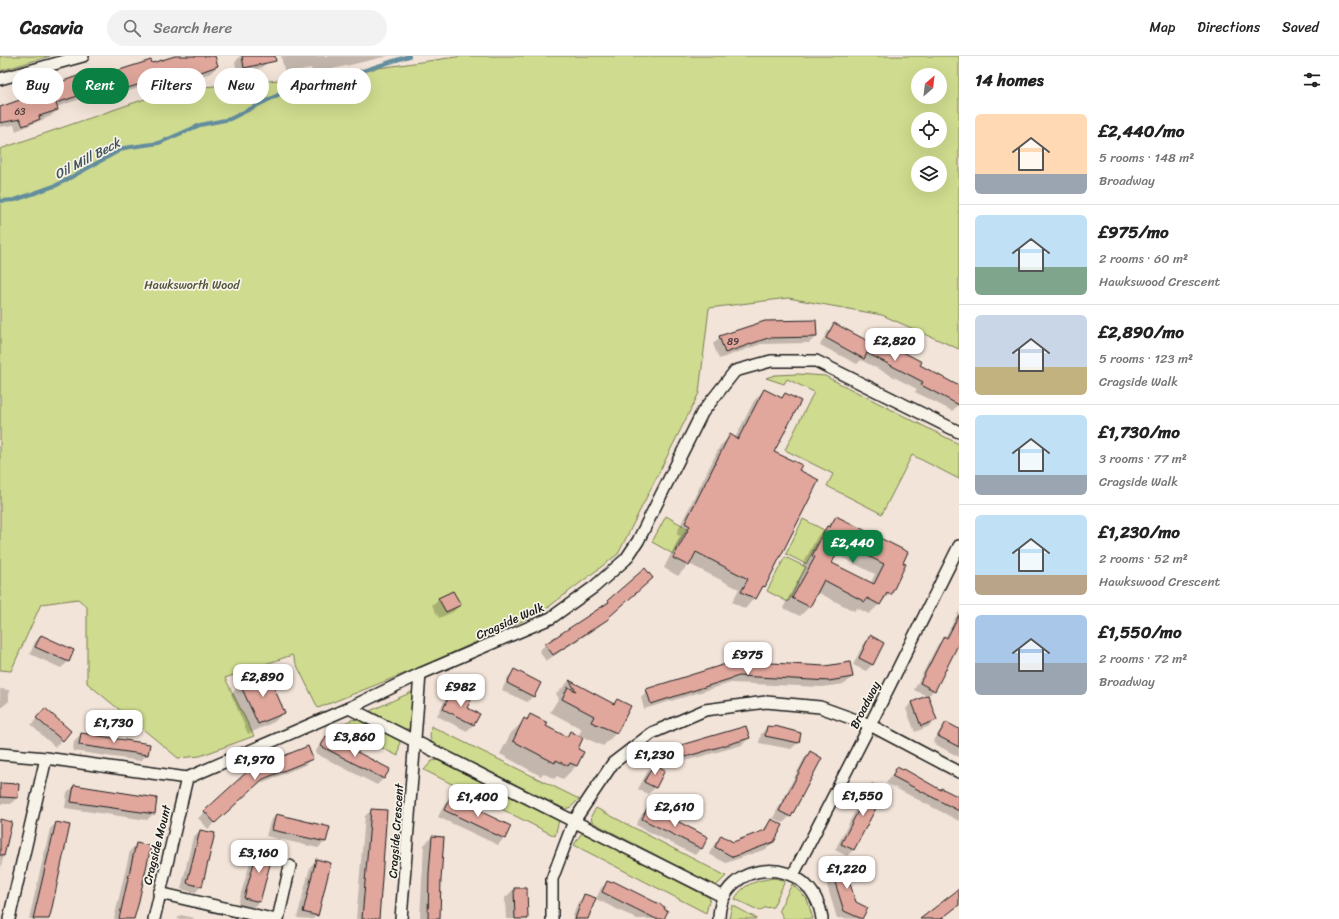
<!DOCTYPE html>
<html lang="en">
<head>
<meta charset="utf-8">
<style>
	body { margin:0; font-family:Sriracha,sans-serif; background:#f2f2f2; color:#222; height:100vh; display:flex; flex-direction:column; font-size:15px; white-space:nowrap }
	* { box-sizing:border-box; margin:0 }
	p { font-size:13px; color:#767676 }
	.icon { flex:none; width:22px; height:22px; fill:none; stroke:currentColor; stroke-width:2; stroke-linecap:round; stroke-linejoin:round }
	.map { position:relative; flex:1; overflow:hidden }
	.details { display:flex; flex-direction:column; background:#fff; width:380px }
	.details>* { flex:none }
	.banner { position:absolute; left:12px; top:12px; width:380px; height:36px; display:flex; gap:8px }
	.needle { width:26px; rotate:28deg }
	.buttons { position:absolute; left:911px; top:12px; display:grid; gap:8px }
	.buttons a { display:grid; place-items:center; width:36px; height:36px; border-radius:50%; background:#fff; box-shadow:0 4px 16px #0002; font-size:20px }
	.price { position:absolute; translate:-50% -34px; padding:0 9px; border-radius:8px; background:#fff; color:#222; font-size:13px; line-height:26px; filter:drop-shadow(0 1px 2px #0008) }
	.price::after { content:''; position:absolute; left:50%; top:24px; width:12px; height:9px; margin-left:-6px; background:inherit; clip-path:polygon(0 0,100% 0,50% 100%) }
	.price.selected { background:#0b8043; color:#fff }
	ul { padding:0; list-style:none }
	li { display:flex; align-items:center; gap:12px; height:100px; padding:0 16px }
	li+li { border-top:1px solid #e0e0e0 }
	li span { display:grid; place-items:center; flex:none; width:112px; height:80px; border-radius:6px; color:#555 }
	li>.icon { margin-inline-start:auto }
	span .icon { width:48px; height:48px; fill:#fffc; stroke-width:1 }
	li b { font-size:17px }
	h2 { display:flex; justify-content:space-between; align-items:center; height:48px; padding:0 16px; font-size:17px }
	.pill { padding:0 14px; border-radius:18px; background:#fff; box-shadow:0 4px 16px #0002; font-size:14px; line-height:36px }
	.pill.selected { background:#0b8043; color:#fff }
	header { display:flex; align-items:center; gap:24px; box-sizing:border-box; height:56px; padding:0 20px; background:#fff; border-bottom:1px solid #e0e0e0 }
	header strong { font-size:19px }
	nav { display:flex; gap:22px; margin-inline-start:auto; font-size:14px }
	.search { width:280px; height:36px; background:#f2f2f2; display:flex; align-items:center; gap:10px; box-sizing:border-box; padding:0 14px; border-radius:22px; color:#767676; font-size:15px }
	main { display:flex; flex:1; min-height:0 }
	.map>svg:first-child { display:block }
	.green { fill:#cfdb8e; stroke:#767c55; fill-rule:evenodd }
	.shadow { fill:#0003; fill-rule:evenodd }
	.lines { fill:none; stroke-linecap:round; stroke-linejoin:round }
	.stream { stroke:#638d9e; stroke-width:4 }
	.building { fill:#e1a79d; stroke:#1c1c1c; fill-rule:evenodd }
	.street-casing { stroke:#1c1c1c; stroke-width:14 }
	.street { stroke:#f7f3e8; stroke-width:11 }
	.labels { text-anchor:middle; stroke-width:3.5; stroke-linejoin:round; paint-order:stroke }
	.number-label { font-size:10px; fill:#4d3f3c }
	.park-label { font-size:12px; fill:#52553e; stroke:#f7f3e8 }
	.street-label { font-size:12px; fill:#1c1c1c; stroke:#f7f3e8 }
	.water-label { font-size:13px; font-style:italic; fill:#40545d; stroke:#f7f3e8 }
</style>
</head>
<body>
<header>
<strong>Casavia</strong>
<div class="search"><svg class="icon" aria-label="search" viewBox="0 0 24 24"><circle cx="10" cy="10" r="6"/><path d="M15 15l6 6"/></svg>Search here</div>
<nav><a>Map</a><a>Directions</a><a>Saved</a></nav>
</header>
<main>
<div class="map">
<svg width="959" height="863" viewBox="0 0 959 863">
	<rect width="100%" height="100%" fill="#f3e4d9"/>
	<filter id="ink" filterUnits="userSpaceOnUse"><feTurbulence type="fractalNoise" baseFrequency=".025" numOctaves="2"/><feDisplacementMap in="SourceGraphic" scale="8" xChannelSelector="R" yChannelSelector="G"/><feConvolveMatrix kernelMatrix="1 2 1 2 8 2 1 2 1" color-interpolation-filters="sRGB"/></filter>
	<g filter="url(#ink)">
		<g class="green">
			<polygon points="0,0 50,0 0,15"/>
			<path d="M 463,0 L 959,0 L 959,293 L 882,259 L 788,242 L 709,252 L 699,337 L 618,498 L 542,556 L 421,611 L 318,652 L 292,599 L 225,622 L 254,680 L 200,700 L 178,702 L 87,627 L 87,551 L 78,543 L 41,548 L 11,615 L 0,614 L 0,93 L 171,34 L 322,20 ZM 918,19 L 940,19 L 940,41 L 918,41 ZM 918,63 L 940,63 L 940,85 L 918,85 ZM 918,107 L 940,107 L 940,129 L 918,129 Z"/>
			<polygon points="798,318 825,320 959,388 959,423 912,399 882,458 827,430 833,418 785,394 814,336 787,323 784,328 766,322 775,319"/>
			<polygon points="666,460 687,472 673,498 652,486"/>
			<polygon points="803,463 824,474 806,508 786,498"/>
			<polygon points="785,501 806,511 788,546 767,535"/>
			<polygon points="414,635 411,669 409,673 405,673 370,655"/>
			<polygon points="359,663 400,685 398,700 338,670 351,664"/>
			<polygon points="431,670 579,743 571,751 565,753 432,687 430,681"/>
			<polygon points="437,704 559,764 555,780 424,714 432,705"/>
			<polygon points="596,752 726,820 716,830 592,766 591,760"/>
			<polygon points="581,778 586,778 710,842 706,857 574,789"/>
			<path d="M 775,822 L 785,825 L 773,851 L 764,852 L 760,855 L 735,843 C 743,827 759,824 775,822 Z"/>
			<polygon points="792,828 807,843 813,863 784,863 779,854"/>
			<polygon points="732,849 756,862 756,863 729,863"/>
		</g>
		<g class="shadow">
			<polygon points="178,0 214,0 217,10 211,17 192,23 190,20 161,29 160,26 101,43 99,37 56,51 57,53 51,60 16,75 14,69 0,71 0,50 2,52 36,39 41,34 91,24"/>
			<polygon points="240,0 266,0 268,6 261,12 238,18 235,7"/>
			<polygon points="281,0 388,0 333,13 330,17 313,20 311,12 285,18"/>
			<polygon points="835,268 879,292 884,287 919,309 959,331 958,349 952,355 915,336 917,333 861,304 857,308 820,289 828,275"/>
			<polygon points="720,281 816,281 809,287 761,288 719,303 713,288"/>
			<polygon points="764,334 781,343 786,338 773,396 798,415 764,530 745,553 732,546 739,533 689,508 678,520 664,512 680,480 676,478 720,390 730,380 735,382 754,345"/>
			<path d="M 836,461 L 907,497 L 890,538 L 869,558 L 857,552 L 854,555 L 817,536 L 810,550 L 800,560 L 783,552 L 805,511 L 802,510 L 817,481 ZM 835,498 L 875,518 L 871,527 L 830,507 Z"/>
			<polygon points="645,528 597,572 546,605 539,595 546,588 602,551 609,545"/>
			<polygon points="439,543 460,549 453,556 439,562 432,549"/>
			<polygon points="959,555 959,585 934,634 927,641 936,664 930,670 915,676 906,653 912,646 927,640 914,634 938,588 945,582"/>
			<polygon points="41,580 73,595 68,606 61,612 30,598 35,586"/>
			<polygon points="870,581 883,587 872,609 866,615 853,609 864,587"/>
			<polygon points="735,606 852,621 845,628 822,631 731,627 644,653 641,641 648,634"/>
			<polygon points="515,615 533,640 527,646 502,634 508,621"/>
			<polygon points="569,625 613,648 617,644 617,676 603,690 583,681 576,693 583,697 576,710 563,723 557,720 554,723 543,717 541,720 500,698 511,677 530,659 545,671 565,682 570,676 578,680 582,673 550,656 559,642 556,638"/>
			<polygon points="241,628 284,656 274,666 248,678 231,638"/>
			<polygon points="0,633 9,634 9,645 2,651 0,651"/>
			<polygon points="453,635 466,652 474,668 467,675 437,660 446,642"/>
			<polygon points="39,660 70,675 55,691 31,669"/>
			<polygon points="946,667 959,674 959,701 933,687 940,674"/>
			<polygon points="767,671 793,674 798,687 791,693 759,687 761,678"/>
			<polygon points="81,678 147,699 140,705 73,695 74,685"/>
			<polygon points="326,682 384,722 377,729 315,697 320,688"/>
			<polygon points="749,682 742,689 678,707 675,696 682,690"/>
			<polygon points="810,696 821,702 790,760 783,767 773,762 804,703"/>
			<polygon points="312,702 305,709 256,729 208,773 198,762 250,715"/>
			<polygon points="654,709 664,714 655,732 648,738 638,733 648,715"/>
			<polygon points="897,712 959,743 959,765 886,727"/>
			<polygon points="0,728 17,741 11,748 0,748"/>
			<polygon points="872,729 883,735 853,794 847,800 835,794 865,736"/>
			<polygon points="74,731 154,757 147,764 65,752 67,737"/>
			<polygon points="451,742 504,782 498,789 438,761 444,749"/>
			<polygon points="648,752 701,792 695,799 636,769 642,758"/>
			<polygon points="372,754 378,863 356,863 365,760"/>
			<polygon points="276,759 328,771 325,786 318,792 266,780 270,766"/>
			<polygon points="0,764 11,767 0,815"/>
			<polygon points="771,764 773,786 766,793 726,807 709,798 715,787 721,780 733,787 761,777"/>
			<polygon points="56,767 48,863 29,863 50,773"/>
			<polygon points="200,775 201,830 195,837 181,833 193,781"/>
			<polygon points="432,781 440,823 439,863 420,863 424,789"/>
			<polygon points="136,788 133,863 114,863 130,795"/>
			<polygon points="259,790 259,846 252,852 238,848 253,796"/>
			<polygon points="842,802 855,847 866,852 861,863 837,862 826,826 835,808"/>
			<polygon points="316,804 317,859 313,863 297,862 310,811"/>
			<polygon points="608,826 663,863 637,863 596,843 601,832"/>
			<polygon points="514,833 527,863 506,863 505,842"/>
			<polygon points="585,839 587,863 572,863 578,846"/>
			<polygon points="181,859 194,862 194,863 177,863"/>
		</g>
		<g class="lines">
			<polyline class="stream" points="0,145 15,144 57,129 124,92 159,87 200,69 230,63 296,30 350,19 409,0"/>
		</g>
		<g class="building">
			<polygon points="175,0 215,0 218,10 198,17 197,14 168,23 167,20 108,38 106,31 56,47 58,54 39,60 40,63 23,70 20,63 0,67 0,51 42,36 40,33 89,16 91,23 151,4 152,7"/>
			<polygon points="242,0 275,0 276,5 244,12"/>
			<polygon points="816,264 817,281 768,282 725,297 719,280 765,265"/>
			<polygon points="834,267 881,292 884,286 922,306 920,309 959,330 959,349 921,329 923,326 867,297 864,303 826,282"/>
			<polygon points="764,333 782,342 785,337 801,345 774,396 802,409 799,414 819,424 765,531 763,530 756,543 741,536 748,523 696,496 689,510 673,502 690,470 685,467 730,378 738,383"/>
			<path d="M 836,460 L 908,496 L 903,507 L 906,508 L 891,539 L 887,537 L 880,549 L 867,542 L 865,546 L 824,524 L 810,551 L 792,542 L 815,501 L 812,500 L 827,470 L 830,471 ZM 842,487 L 884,508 L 874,528 L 832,507 Z"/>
			<polygon points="645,512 653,522 609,561 610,562 553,599 545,588 609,546 608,544"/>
			<polygon points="453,535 461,549 446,556 438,542"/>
			<polygon points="959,559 959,587 935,635 920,627 944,580 947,582"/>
			<polygon points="41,579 74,594 69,606 35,591"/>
			<polygon points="870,579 884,587 873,609 859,602"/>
			<polygon points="735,605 825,610 850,606 853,621 829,625 739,620 651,648 646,633"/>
			<polygon points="514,613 541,627 534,641 507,627"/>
			<polygon points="267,616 285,657 258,668 240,628"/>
			<polygon points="569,624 614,648 617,643 631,650 617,677 591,666 594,660 562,643 568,631 576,635"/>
			<polygon points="452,634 471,644 467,652 480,658 474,669 443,653"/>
			<polygon points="928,639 937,664 921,670 912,646"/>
			<polygon points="45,652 71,675 63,685 36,662"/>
			<polygon points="530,658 548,667 546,670 567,681 570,675 583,682 578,693 584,696 577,710 570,707 568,710 556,704 555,707 513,685 524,662 527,664"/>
			<polygon points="946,666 959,673 959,691 938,680"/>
			<polygon points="746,670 750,682 685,701 681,689"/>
			<polygon points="767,670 775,671 775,670 801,677 799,687 765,680"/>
			<polygon points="81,677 150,688 148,699 79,689"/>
			<polygon points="326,680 390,713 384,723 321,690"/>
			<polygon points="308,690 313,703 263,723 215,767 204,755 249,714"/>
			<polygon points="810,695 822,702 791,761 779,755"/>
			<polygon points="654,708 665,714 656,732 644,726"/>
			<polygon points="897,711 903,714 904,713 941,734 941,732 959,741 959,755 892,720"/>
			<polygon points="0,727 19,728 18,742 0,741"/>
			<polygon points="872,728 885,735 854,794 841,788"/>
			<polygon points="74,729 157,742 155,758 71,746"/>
			<polygon points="450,741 511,770 505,783 444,754"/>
			<polygon points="648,750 708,781 702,793 642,763"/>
			<polygon points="371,753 387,754 379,863 362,863"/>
			<polygon points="276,758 330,771 326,786 272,774"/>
			<polygon points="0,763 12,766 4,800 0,799"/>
			<polygon points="771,763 783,769 774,786 733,801 715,791 721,779 733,786 765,774"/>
			<polygon points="56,766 70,769 51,856 49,863 33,863"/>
			<polygon points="200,774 215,777 202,831 187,827"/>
			<polygon points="432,780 444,781 441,823 440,863 428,863 429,817"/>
			<polygon points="136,787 151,790 138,849 134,863 119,863"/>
			<polygon points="259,789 274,793 260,846 244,842"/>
			<polygon points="841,801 853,806 847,819 856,846 868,852 862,863 844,855 833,820"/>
			<polygon points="316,803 331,807 318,860 303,856"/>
			<polygon points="607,825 612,827 613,825 665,851 664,853 668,855 664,863 656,863 602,836"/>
			<polygon points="514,832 527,832 528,863 515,863"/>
			<polygon points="959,833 959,849 941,863 920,863"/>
			<polygon points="584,838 596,842 588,863 575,863"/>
		</g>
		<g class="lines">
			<defs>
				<g id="street">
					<polyline points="0,23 83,0"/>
					<polyline points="349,652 724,841"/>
					<polyline points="0,698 46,702 187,722 349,652 420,618 551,562 594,531 626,503 638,485 702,357 735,315 771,305 816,305 959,376"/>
					<polyline points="793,819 870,669 959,490"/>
					<polyline points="159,837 272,863"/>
					<polyline points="9,863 46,702"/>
					<polyline points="154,863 187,722"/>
					<polyline points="278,863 290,810"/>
					<polyline points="401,863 420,618"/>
					<polyline points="552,863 552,823 574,765 613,707 652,677 705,654 766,646 820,651 870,669 959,716"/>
					<path d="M 719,863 C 719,802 813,795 822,863"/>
				</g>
			</defs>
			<use href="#street" class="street-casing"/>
			<use href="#street" class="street"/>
		</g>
	</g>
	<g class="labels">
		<g class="number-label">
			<text x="20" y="59">63</text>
			<text x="733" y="289">89</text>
		</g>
		<g class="park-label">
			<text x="192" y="233">Hawksworth Wood</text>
		</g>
		<g class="street-label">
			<text transform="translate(510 565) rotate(-24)" y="4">Cragside Walk</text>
			<text transform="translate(865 649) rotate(-63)" y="4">Broadway</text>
			<text transform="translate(396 775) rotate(-86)" y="4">Cragside Crescent</text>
			<text transform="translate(157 789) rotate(-76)" y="4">Cragside Mount</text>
		</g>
		<g class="water-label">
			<text transform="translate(87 102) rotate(-28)" y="5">Oil Mill Beck</text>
		</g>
	</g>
</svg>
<div class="buttons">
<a><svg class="needle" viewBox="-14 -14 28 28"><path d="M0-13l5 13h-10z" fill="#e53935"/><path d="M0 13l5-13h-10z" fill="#767676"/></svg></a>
<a><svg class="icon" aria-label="locate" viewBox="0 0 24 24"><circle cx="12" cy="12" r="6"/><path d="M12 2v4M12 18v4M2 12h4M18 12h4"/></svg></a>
<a><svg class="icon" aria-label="layers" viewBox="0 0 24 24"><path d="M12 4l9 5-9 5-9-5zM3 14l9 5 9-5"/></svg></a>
</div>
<b class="price" style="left:895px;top:306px">£2,820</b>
<b class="price selected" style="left:853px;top:508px">£2,440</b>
<b class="price" style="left:748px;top:620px">£975</b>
<b class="price" style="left:263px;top:642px">£2,890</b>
<b class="price" style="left:461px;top:652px">£982</b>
<b class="price" style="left:114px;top:688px">£1,730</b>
<b class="price" style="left:355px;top:702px">£3,860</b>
<b class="price" style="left:655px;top:720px">£1,230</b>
<b class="price" style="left:255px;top:725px">£1,970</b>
<b class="price" style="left:863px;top:761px">£1,550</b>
<b class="price" style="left:478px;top:762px">£1,400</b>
<b class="price" style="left:675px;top:772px">£2,610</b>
<b class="price" style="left:259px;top:818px">£3,160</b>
<b class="price" style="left:847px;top:834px">£1,220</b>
<div class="banner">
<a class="pill">Buy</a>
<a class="pill selected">Rent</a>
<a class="pill">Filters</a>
<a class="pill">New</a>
<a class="pill">Apartment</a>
</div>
</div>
<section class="details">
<h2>14 homes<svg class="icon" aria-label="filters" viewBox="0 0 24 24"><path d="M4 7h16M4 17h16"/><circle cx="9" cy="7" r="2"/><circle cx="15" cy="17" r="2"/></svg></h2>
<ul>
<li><span style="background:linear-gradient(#ffd9b3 75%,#9aa5b1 0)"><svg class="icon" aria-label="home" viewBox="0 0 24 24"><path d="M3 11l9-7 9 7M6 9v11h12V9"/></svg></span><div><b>£2,440/mo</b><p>5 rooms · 148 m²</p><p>Broadway</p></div></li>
<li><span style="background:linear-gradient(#bfe0f5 65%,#7fa58c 0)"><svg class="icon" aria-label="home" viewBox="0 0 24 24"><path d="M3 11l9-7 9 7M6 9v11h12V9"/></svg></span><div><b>£975/mo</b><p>2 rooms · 60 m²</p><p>Hawkswood Crescent</p></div></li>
<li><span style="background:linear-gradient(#c9d6e8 65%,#c2b280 0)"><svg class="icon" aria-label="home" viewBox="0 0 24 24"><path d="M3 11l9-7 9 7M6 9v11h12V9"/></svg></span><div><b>£2,890/mo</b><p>5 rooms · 123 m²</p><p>Cragside Walk</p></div></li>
<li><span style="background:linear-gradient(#bfe0f5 75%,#9aa5b1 0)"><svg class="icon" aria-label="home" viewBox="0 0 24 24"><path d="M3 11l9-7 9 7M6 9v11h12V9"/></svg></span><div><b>£1,730/mo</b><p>3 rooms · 77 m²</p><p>Cragside Walk</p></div></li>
<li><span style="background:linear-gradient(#bfe0f5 75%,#b9a48a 0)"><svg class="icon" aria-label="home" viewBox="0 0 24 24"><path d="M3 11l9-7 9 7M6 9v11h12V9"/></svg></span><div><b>£1,230/mo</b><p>2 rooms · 52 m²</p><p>Hawkswood Crescent</p></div></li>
<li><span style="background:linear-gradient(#a9c7e8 60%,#9aa5b1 0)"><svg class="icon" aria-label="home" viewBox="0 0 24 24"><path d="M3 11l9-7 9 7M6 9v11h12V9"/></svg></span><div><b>£1,550/mo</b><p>2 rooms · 72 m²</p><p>Broadway</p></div></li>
</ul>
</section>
</main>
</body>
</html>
